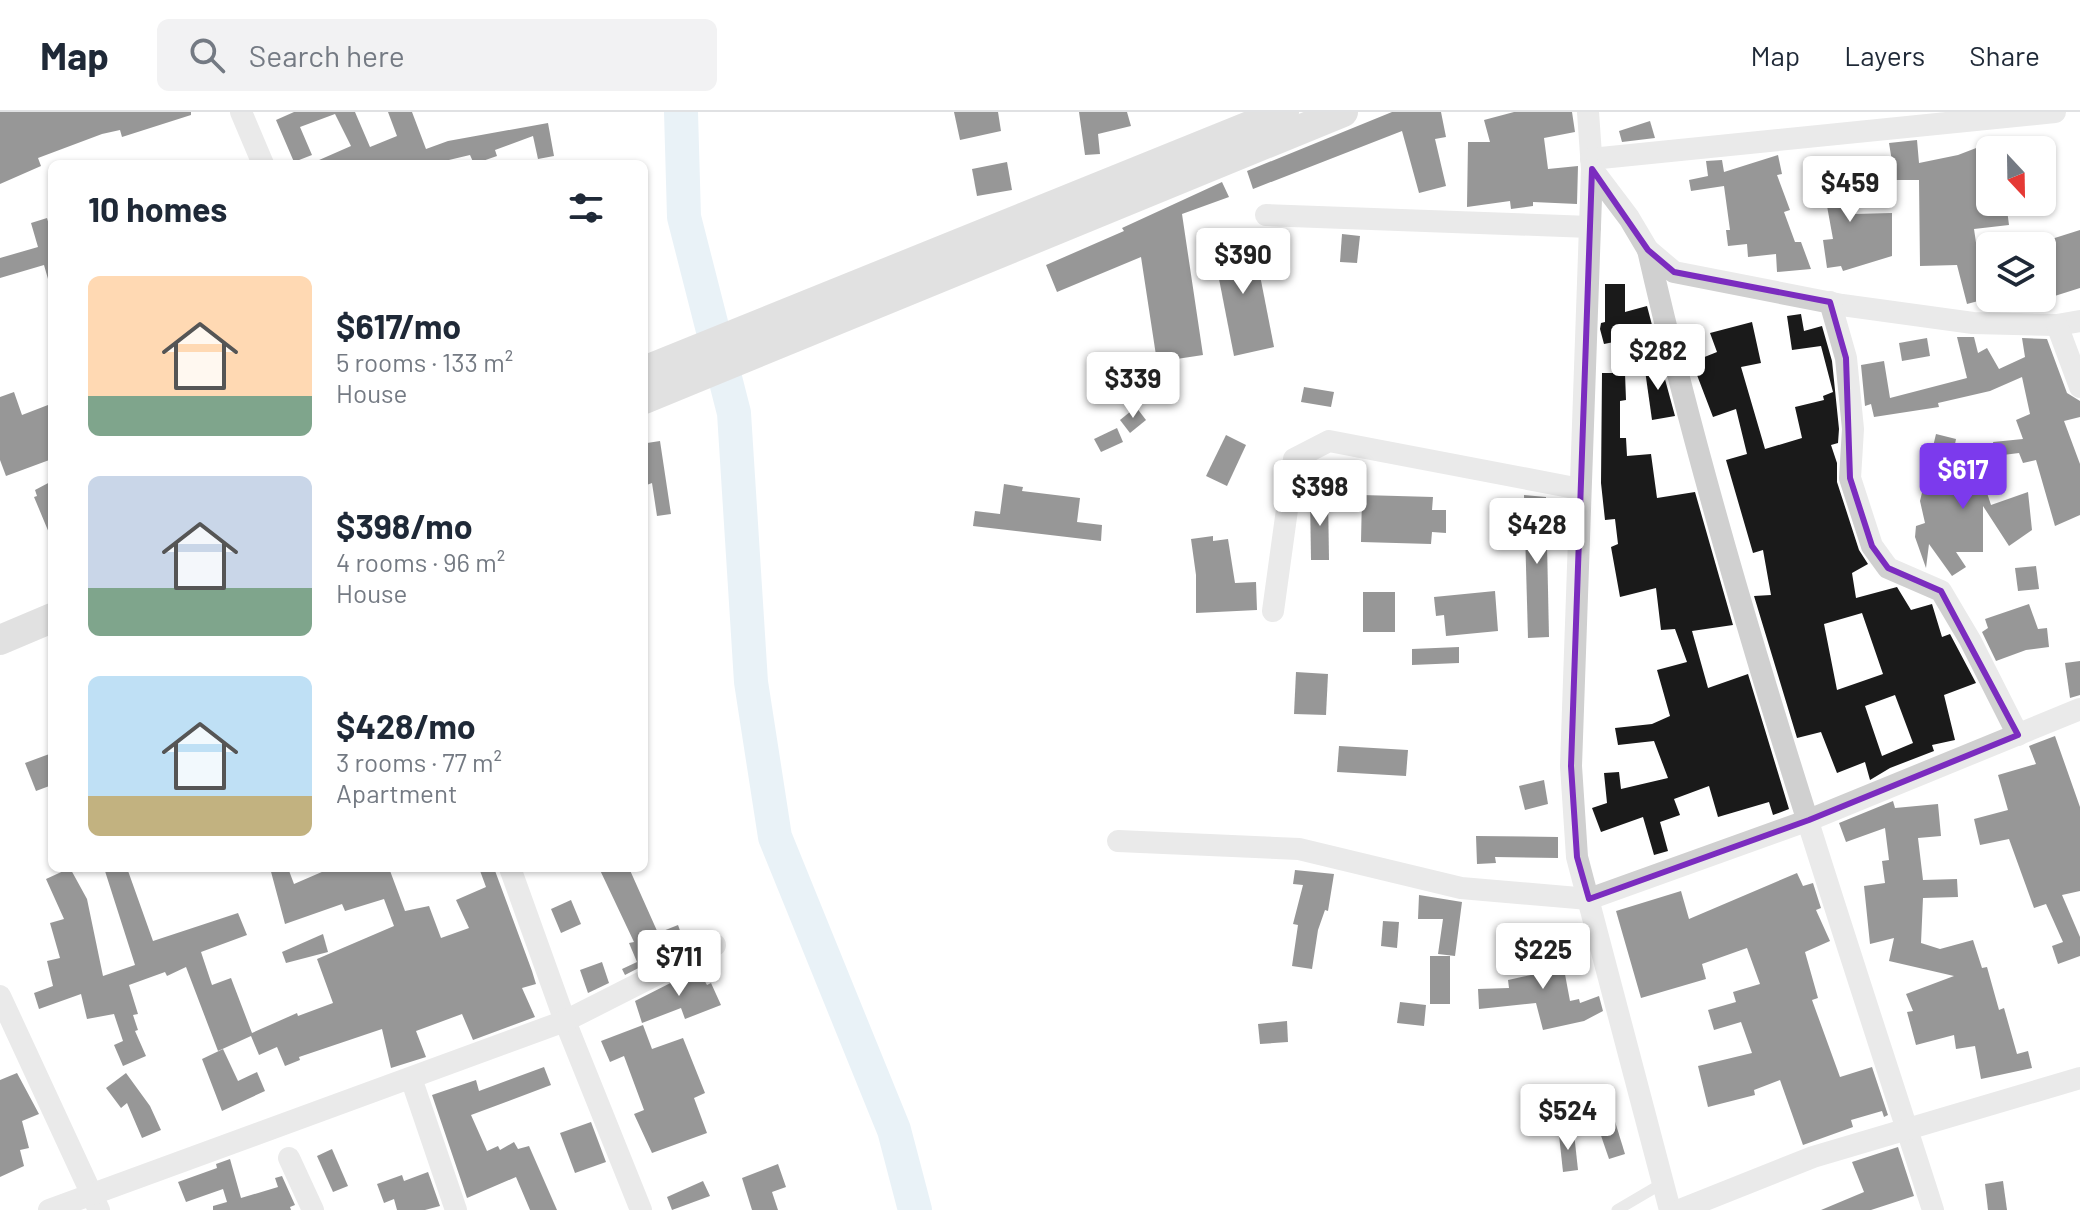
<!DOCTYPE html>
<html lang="en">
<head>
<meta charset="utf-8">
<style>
	body { margin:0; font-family:Barlow,sans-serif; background:#f2f2f3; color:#1f2937; height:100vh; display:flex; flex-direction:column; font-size:30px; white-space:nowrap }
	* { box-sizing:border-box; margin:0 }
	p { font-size:26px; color:#747a83 }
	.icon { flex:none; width:44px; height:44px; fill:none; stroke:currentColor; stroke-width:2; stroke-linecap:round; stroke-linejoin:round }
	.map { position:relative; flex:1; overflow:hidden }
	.details { position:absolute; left:48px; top:48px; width:600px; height:712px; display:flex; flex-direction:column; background:#fff; border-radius:12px; box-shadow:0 2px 6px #0004 }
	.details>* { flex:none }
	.needle { width:52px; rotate:158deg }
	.buttons { position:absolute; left:1976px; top:24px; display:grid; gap:16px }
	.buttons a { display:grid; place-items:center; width:80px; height:80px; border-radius:12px; background:#fff; box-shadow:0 2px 6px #0004; font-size:40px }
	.price { position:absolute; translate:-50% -68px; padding:0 18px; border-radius:8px; background:#fff; color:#222; font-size:26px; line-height:52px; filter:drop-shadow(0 2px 4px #0008) }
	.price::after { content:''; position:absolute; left:50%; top:48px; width:24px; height:18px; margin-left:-12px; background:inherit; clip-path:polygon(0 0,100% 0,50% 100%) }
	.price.active { background:#7c3aed; color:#fff }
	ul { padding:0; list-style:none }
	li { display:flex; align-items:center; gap:24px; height:200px; padding:0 40px }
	li span { display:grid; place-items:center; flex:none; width:224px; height:160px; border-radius:12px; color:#555 }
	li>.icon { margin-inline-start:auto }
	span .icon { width:96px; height:96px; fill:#fffc; stroke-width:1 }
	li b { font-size:34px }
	h2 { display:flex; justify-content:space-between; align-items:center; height:96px; padding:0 40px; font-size:34px }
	header { display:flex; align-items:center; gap:48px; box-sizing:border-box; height:112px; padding:0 40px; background:#fff; border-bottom:2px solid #e0e1e3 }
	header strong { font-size:38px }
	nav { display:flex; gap:44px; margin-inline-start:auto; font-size:28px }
	.search { width:560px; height:72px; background:#f2f2f3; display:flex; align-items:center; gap:20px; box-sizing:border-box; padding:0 28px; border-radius:12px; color:#747a83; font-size:30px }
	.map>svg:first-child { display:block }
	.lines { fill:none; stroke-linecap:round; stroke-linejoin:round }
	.river { stroke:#cfe2ee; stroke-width:34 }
	.building { fill:#1a1a1a; fill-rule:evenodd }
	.service { stroke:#d0d0d0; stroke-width:11 }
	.minor { stroke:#d0d0d0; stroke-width:22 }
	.secondary { stroke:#bdbdbd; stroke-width:30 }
	.marked { fill:none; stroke:#7b2cbf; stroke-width:6; stroke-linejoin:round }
</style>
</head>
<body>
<header>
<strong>Map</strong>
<div class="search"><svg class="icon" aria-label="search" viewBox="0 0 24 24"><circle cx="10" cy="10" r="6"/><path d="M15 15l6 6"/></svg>Search here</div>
<nav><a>Map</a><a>Layers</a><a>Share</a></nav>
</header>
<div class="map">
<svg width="2080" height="1098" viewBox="0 0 2080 1098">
	<rect width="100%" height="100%" fill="#fff"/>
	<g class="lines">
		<polyline class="river" points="681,0 684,105 734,301 751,570 775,725 894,1018 915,1098"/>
	</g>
	<g class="building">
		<polygon points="0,0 191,0 191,3 122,25 120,18 102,22 38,46 41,54 0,72"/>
		<polygon points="294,0 355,0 370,35 397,24 388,0 412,0 426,37 448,29 548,11 554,44 538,47 533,24 495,38 497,44 474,52 470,43 432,52 310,52 351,34 335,2 300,15 312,43 294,50 276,8"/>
		<polygon points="954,0 998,0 1001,19 960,28"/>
		<polygon points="1079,0 1127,0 1131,14 1098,22 1100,42 1085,43"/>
		<polygon points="1392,0 1441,0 1446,25 1435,27 1446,74 1419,81 1402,19 1253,77 1247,59"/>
		<polygon points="1514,0 1572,0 1575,20 1544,26 1548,57 1578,54 1577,92 1533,90 1533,94 1511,97 1510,89 1467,95 1468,30 1490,30 1484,8"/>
		<polygon points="1650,9 1655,26 1622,30 1619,19"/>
		<polygon points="1917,28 1919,51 1958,43 1984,33 1990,51 1990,90 2006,90 2009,113 1974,117 1979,151 1990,147 1990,179 1980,181 1982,188 1967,192 1957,153 1920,154 1919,68 1895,68 1889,31"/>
		<polygon points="1778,43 1782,62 1777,63 1790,98 1784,100 1795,130 1801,130 1811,157 1777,160 1776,142 1748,145 1747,132 1728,134 1726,118 1730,118 1724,74 1691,79 1689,68 1708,64 1706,49 1722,48 1724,60"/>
		<polygon points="1007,50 1012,78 977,84 972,57"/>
		<polygon points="1846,53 1854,102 1892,101 1892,144 1843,159 1841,154 1827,156 1823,128 1833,127 1827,94 1818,96 1812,58"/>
		<polygon points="1222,70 1229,85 1182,102 1203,243 1157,250 1141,145 1057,180 1046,153 1124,119 1122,116"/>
		<polygon points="47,106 52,123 52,167 48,167 44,153 0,166 0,146 38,135 31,111"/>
		<polygon points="2080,118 2080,176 2042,188 2042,130"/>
		<polygon points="1342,122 1360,124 1357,151 1340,150"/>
		<polygon points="1247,124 1256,143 1274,235 1234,244 1212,131"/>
		<polygon points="1605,172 1625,172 1625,200 1647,194 1652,213 1629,218 1631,224 1624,224 1624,228 1604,232 1600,217 1601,211 1605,210"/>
		<path d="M 1801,202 L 1804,219 L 1822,214 L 1832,249 L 1839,317 L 1838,331 L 1831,333 L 1837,351 L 1837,370 L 1859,438 L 1868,452 L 1852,461 L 1856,486 L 1897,475 L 1911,498 L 1932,492 L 1942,525 L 1950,522 L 1976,571 L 1944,583 L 1955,628 L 1932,633 L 1934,639 L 1890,656 L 1870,668 L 1865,650 L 1837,661 L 1821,620 L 1797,626 L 1754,484 L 1771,483 L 1763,438 L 1753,441 L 1726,348 L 1747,342 L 1736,297 L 1713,305 L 1692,250 L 1717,240 L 1710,221 L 1752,210 L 1761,251 L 1741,255 L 1765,337 L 1802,326 L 1795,295 L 1824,288 L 1823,284 L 1833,280 L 1821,234 L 1792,238 L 1787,204 ZM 1862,501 L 1883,562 L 1837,578 L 1824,512 ZM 1895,583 L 1913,631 L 1882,644 L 1865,594 Z"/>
		<polygon points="1957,225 1974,225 1978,241 1987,236 1999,257 2025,245 2022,226 2047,227 2067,281 2080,289 2080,305 2064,309 2080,352 2080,403 2055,414 2036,348 2023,351 2019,341 1995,344 1993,330 2023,327 2016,308 2030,302 2022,265 1990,279 1938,291 1939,295 1874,305 1871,292 1865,294 1861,253 1884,249 1890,286 1967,266"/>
		<polygon points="1927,226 1930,244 1902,249 1899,231"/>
		<polygon points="1660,249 1675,304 1652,308 1644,251"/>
		<polygon points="1602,261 1625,261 1626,288 1620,289 1620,326 1626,326 1627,344 1651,342 1657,386 1695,380 1733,513 1692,519 1708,576 1748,562 1789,697 1773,703 1769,690 1718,705 1709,674 1674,687 1680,703 1660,710 1668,739 1654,743 1643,705 1601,720 1592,696 1607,691 1604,661 1619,660 1621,677 1668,666 1654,629 1618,633 1615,616 1652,612 1670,604 1657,558 1687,550 1675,517 1661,518 1656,476 1620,485 1611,435 1618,432 1615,407 1605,408 1601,371"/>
		<polygon points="1304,275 1334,280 1331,295 1301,290"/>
		<polygon points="14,280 22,303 48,293 52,304 52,347 6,364 0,348 0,285"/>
		<polygon points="1136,295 1146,308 1130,321 1120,308"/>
		<polygon points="1117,316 1123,330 1101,340 1094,327"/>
		<polygon points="1936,322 1956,327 1947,372 1980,360 1991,393 2028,380 2032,418 2009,434 1983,394 1983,440 1956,440 1966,455 1952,464 1929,432 1926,456 1915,425 1916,414 1925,411 1920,389"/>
		<polygon points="1226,323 1246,333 1227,374 1206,364"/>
		<polygon points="660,329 671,402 657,404 652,371 644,374 644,341 648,340 647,331"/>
		<polygon points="52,369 52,428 34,385 37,384 35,378"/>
		<polygon points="1004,372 1023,375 1022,379 1080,386 1077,410 1102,413 1101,429 973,414 975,399 1000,402"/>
		<polygon points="1362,383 1433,385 1432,398 1446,398 1446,421 1432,420 1431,432 1361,430"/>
		<polygon points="1524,383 1546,385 1549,525 1528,526"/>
		<polygon points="1310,384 1328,384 1329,448 1311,448"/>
		<polygon points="1213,424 1213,429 1228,427 1235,471 1256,470 1257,498 1196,501 1196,463 1191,427"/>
		<polygon points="2036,454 2039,477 2018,479 2015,456"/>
		<polygon points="1495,479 1498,519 1446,524 1444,503 1436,504 1434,485"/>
		<rect x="1363" y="480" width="32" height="40"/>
		<polygon points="2029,492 2038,517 2047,516 2049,535 2026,538 1996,549 1982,520 1988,516 1985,507"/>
		<polygon points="1459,535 1459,551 1412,553 1412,537"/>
		<polygon points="2080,549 2080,583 2070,586 2065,551"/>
		<polygon points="1296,560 1328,562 1326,603 1294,602"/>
		<polygon points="2055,624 2080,695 2080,779 2062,783 2080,825 2080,844 2058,852 2052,834 2063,830 2046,792 2034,796 2009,727 1980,733 1974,707 2008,698 1998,663 2036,652 2029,634"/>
		<polygon points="1339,634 1408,638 1406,664 1337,660"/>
		<polygon points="52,641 52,673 36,679 25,651"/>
		<polygon points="1544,668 1548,692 1525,698 1519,674"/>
		<polygon points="1893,689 1895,696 1938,692 1941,724 1918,726 1923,768 1957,767 1958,785 1923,786 1921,831 1940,837 1973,828 1982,856 1987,855 1999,898 2004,896 2017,942 2028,939 2032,956 1981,967 1975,934 1956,937 1954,923 1916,933 1907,900 1913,899 1906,882 1954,864 1889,849 1894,826 1870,832 1864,774 1885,771 1882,749 1889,748 1885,716 1846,730 1839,711"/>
		<polygon points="1476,724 1558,725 1558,746 1495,745 1496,751 1477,752"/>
		<polygon points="70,756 87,787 103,864 135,853 104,756 127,756 153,829 238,801 247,823 201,840 212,873 231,866 252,921 297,901 298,904 333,891 317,847 394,814 384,787 345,799 342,792 285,812 270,756 288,756 294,772 331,756 389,756 405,799 429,794 441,826 469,816 456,788 486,775 479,756 494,756 532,859 536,872 522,876 535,905 473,928 462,902 416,919 426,945 391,956 382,917 299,945 300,948 285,954 277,935 259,943 251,924 218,939 186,855 167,864 165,860 129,873 138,902 133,903 138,918 135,919 146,944 123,954 114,933 123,929 114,902 87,907 81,882 39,897 34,881 53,874 47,849 60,846 50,811 64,807 46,767"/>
		<polygon points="599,756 629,756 658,821 678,813 685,832 625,863 622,857 637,850 629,831 634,830"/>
		<polygon points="1295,758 1334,762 1328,799 1325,798 1318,818 1312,857 1292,854 1298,813 1293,812 1303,773 1293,772"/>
		<polygon points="1797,761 1803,774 1813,771 1821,796 1816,798 1830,829 1805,840 1818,886 1812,888 1840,965 1872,955 1888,1003 1884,1005 1882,999 1851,1008 1853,1015 1803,1033 1780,968 1754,978 1755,983 1708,995 1698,954 1752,941 1741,910 1714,918 1708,898 1736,890 1733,880 1760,872 1747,836 1702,852 1706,867 1641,886 1616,799 1681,779 1689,807"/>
		<polygon points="1419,783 1462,790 1455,844 1438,842 1443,807 1418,807"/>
		<polygon points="571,788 581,812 561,821 551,797"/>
		<polygon points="1383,809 1399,810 1397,836 1381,834"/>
		<polygon points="1550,819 1554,842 1561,841 1570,889 1579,887 1580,891 1599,884 1603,899 1584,909 1543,918 1536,891 1479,897 1478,877 1509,876 1508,868 1540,861 1532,822"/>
		<polygon points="323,822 328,840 286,851 282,840"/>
		<rect x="1430" y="844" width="20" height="48"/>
		<polygon points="602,850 609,871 588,881 580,858"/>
		<polygon points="698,857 707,873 711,871 721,893 685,907 681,896 642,911 635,889"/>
		<polygon points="1400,890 1426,893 1424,914 1397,911"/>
		<polygon points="1287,909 1288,930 1260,932 1258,912"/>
		<polygon points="643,913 652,937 683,926 705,981 694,986 707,1021 652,1041 634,1002 644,998 624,944 610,950 601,929"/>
		<polygon points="223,937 238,969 257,960 265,979 222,999 202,947"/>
		<polygon points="544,955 551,973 471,1003 487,1039 498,1034 500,1038 514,1030 518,1037 529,1034 557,1098 530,1098 516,1065 467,1086 432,983 476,968 479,979"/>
		<polygon points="17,961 39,1002 22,1009 29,1036 20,1038 24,1054 0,1065 0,968"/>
		<polygon points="126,961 150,994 161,1018 142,1026 127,991 121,996 106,976"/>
		<polygon points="1613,1003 1625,1042 1609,1047 1596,1009"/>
		<polygon points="591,1010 606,1050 575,1061 560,1021"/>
		<polygon points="1574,1021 1578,1058 1563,1060 1559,1023"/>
		<polygon points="1898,1035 1914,1084 1871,1098 1821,1098 1864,1080 1852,1050"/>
		<polygon points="332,1037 348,1074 333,1080 317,1044"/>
		<polygon points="230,1047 241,1086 278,1075 275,1066 282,1064 295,1093 290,1095 291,1098 213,1098 213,1094 227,1090 223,1077 186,1090 178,1070 217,1056 216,1052"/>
		<polygon points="778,1052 786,1075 772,1080 778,1098 752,1098 742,1066"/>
		<polygon points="428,1060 440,1094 425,1098 397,1098 394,1087 384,1091 377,1072 402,1063 404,1069"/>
		<polygon points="703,1069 710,1084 672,1098 667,1085"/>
		<polygon points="2003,1069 2007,1098 1988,1098 1985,1072"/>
	</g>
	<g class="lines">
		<polyline class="service" points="1617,1098 1663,1071"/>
		<g class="minor">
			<polyline points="241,0 263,52"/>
			<polyline points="1588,0 1592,57 1571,654 1577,745 1670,1098"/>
			<polyline points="1591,47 2055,0"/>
			<polyline points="1592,57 1629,106 1648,138 1674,160 1842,193 1973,211 2057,213 2080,209"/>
			<polyline points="1266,103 1590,115"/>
			<path d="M 1648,138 C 1722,463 1831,780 1933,1098"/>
			<polyline points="1830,190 1846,246 1853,317 1850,366 1872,434 1888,456 1941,479 1970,528 2018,623"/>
			<polyline points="2057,213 2080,275"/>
			<polyline points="1273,499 1294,347 1329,329 1580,377"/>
			<polyline points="1118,729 1299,737 1461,776 1589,787 1809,708 2080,597"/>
			<polyline points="510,756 565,909 641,1098"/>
			<polyline points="0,884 99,1098"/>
			<polyline points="411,966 456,1098"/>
			<polyline points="289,1046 313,1098"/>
			<polyline points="49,1098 565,909 715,833"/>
			<polyline points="1680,1098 1813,1045 2080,966"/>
		</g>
		<g class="secondary">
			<polyline points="644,259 1284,0"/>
			<polyline points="644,287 1343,0"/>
			<polyline points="0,528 52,506"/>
		</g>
	</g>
	<path d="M0 0H2080V1098H0ZM 1592,57 L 1648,138 L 1674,160 L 1830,190 L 1846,246 L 1850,366 L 1872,434 L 1888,456 L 1941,479 L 2018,623 L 1809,708 L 1589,787 L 1577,745 L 1571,654 Z" fill="#fff" fill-opacity=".55" fill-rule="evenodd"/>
	<path class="marked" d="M 1592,57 L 1648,138 L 1674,160 L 1830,190 L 1846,246 L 1850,366 L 1872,434 L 1888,456 L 1941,479 L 2018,623 L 1809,708 L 1589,787 L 1577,745 L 1571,654 Z"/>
</svg>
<div class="buttons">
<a><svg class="needle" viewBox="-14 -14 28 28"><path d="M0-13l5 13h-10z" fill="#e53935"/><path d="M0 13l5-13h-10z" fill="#747a83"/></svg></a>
<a><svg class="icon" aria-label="layers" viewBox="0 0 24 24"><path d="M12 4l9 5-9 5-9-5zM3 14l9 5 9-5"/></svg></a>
</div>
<b class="price" style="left:1850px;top:112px">$459</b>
<b class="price" style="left:1243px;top:184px">$390</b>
<b class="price" style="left:1658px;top:280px">$282</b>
<b class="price" style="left:1133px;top:308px">$339</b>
<b class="price active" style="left:1963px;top:399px">$617</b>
<b class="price" style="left:1320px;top:416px">$398</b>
<b class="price" style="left:1537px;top:454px">$428</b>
<b class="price" style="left:1543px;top:879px">$225</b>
<b class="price" style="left:679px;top:886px">$711</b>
<b class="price" style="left:1568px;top:1040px">$524</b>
<section class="details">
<h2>10 homes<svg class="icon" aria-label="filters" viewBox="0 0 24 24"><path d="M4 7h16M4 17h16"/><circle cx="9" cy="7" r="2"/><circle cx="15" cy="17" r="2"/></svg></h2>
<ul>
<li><span style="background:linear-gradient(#ffd9b3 75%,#7fa58c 0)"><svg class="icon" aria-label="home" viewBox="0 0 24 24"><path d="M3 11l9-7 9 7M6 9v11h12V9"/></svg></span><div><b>$617/mo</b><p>5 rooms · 133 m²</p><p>House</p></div></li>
<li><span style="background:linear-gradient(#c9d6e8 70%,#7fa58c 0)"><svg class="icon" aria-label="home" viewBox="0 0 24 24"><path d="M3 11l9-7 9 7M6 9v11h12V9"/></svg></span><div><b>$398/mo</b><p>4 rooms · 96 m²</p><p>House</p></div></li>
<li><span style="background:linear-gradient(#bfe0f5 75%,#c2b280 0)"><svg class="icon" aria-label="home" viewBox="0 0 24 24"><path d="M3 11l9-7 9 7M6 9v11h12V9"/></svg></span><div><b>$428/mo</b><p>3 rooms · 77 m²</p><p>Apartment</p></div></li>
</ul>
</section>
</div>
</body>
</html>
